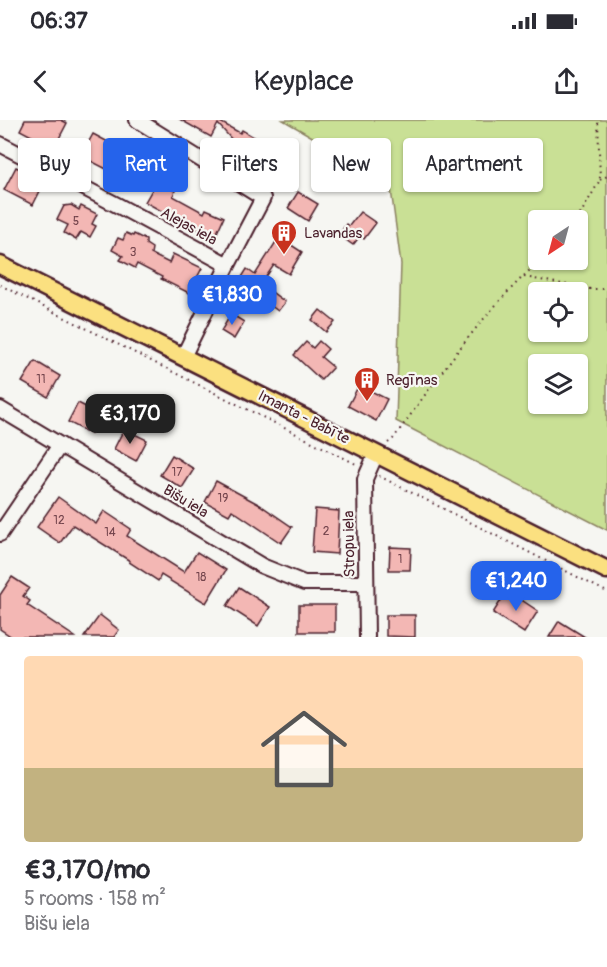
<!DOCTYPE html>
<html lang="en">
<head>
<meta charset="utf-8">
<style>
	body { margin:0; font-family:Pangolin,sans-serif; background:#f2f2f3; color:#2b2b33; height:100vh; display:flex; flex-direction:column; font-size:22px; white-space:nowrap }
	* { box-sizing:border-box; margin:0 }
	p { font-size:20px; color:#7c7c81 }
	.icon { flex:none; width:33px; height:33px; fill:none; stroke:currentColor; stroke-width:2; stroke-linecap:round; stroke-linejoin:round }
	.map { position:relative; height:517px; overflow:hidden }
	.panel { display:flex; flex-direction:column; background:#fff; flex:1 }
	.panel>* { flex:none }
	.hud { position:absolute; left:18px; top:18px; width:572px; height:54px; display:flex; gap:12px }
	.needle { width:39px; rotate:216deg }
	.controls { position:absolute; left:528px; top:90px; display:grid; gap:12px }
	.controls a { display:grid; place-items:center; width:60px; height:60px; border-radius:6px; background:#fff; box-shadow:0 2px 4px #0004; font-size:30px }
	.price { position:absolute; translate:-50% -51px; padding:0 14px; border-radius:12px; background:#2563eb; color:#fff; font-size:20px; line-height:39px; filter:drop-shadow(0 2px 3px #0008) }
	.price::after { content:''; position:absolute; left:50%; top:36px; width:18px; height:14px; margin-left:-9px; background:inherit; clip-path:polygon(0 0,100% 0,50% 100%) }
	.price.selected { background:#222; color:#fff }
	ul { padding:0; list-style:none }
	li { display:grid; align-content:center; gap:12px; height:318px; padding:0 24px }
	li span { display:grid; place-items:center; height:186px; border-radius:6px; color:#555 }
	li>.icon { margin-inline-start:auto }
	span .icon { width:108px; height:108px; fill:#fffc; stroke-width:1 }
	li b { font-size:26px }
	.tag { padding:0 21px; border-radius:6px; background:#fff; box-shadow:0 2px 4px #0004; font-size:21px; line-height:54px }
	.tag.selected { background:#2563eb; color:#fff }
	.status { display:flex; justify-content:space-between; align-items:center; height:42px; padding:0 30px; background:#fff; direction:ltr }
	.status svg { height:16px; fill:currentColor }
	header { display:flex; justify-content:space-between; align-items:center; height:78px; padding:0 24px; background:#fff; font-size:27px; font-weight:600 }
	.map>svg:first-child { display:block }
	.green { fill:#c9e095; stroke:#8a8060; stroke-width:1.5; fill-rule:evenodd }
	.building { fill:#f3b7b4; stroke:#4a1f2b; stroke-width:1.5 }
	.lines { fill:none; stroke-linecap:round; stroke-linejoin:round }
	.minor-casing { stroke:#4a1f2b; stroke-width:18 }
	.major-casing { stroke:#4a1f2b; stroke-width:21 }
	.path { stroke:#4a1f2b; stroke-width:2; stroke-dasharray:1.5 4.5; stroke-linecap:butt }
	.minor { stroke:#f6f6f2; stroke-width:14 }
	.major { stroke:#fbe080; stroke-width:16 }
	.labels { text-anchor:middle; stroke-width:4.5; stroke-linejoin:round; paint-order:stroke }
	.number-label { font-size:12px; fill:#74454d }
	.street-label { font-size:15px; fill:#4a1f2b; stroke:#f6f6f2 }
	.poi-label { font-size:15px; fill:#4a1f2b; stroke:#f6f6f2; text-anchor:start }
</style>
</head>
<body>
<div class="status"><b>06:37</b><svg viewBox="0 0 49 12"><path d="M0 12V9h3v3zM5 12V6h3v6zM10 12V3h3v9zM15 12V0h3v12zM26 1h20v11H26zM47 4h2v5h-2z"/></svg></div>
<header><svg class="icon" aria-label="back" viewBox="0 0 24 24"><path d="M15 5l-7 7 7 7"/></svg>Keyplace<svg class="icon" aria-label="share" viewBox="0 0 24 24"><path d="M12 15V3M7 8l5-5 5 5M5 13v7h14v-7"/></svg></header>
<div class="map">
<svg width="607" height="517" viewBox="0 0 607 517">
	<rect width="100%" height="100%" fill="#f6f6f2"/>
	<filter id="ink" filterUnits="userSpaceOnUse"><feTurbulence type="fractalNoise" baseFrequency=".0167" numOctaves="2"/><feDisplacementMap in="SourceGraphic" scale="12" xChannelSelector="R" yChannelSelector="G"/><feConvolveMatrix kernelMatrix="1 2 1 2 8 2 1 2 1" color-interpolation-filters="sRGB"/></filter>
	<g filter="url(#ink)">
		<path class="green" d="M 283,0 L 607,0 L 607,410 L 396,301 L 401,144 L 390,62 ZM 538,100 L 578,100 L 578,140 L 538,140 ZM 538,172 L 578,172 L 578,212 L 538,212 ZM 538,244 L 578,244 L 578,284 L 538,284 Z"/>
		<g class="building">
			<polygon points="25,0 61,0 67,3 54,28 20,10"/>
			<polygon points="181,0 221,0 220,2 240,13 242,10 266,24 264,27 275,33 268,45 258,39 254,46 229,31 234,22 218,4 211,17"/>
			<polygon points="93,14 131,34 120,56 81,36"/>
			<polygon points="16,47 45,61 33,85 4,70"/>
			<polygon points="157,61 175,71 173,76 204,93 206,89 224,97 215,117 185,104 145,82"/>
			<polygon points="298,72 318,84 308,101 288,88"/>
			<polygon points="71,85 79,90 81,86 97,94 92,104 96,106 90,117 81,112 76,120 64,113 68,105 57,100 64,86"/>
			<polygon points="360,92 376,103 364,119 360,116 353,125 339,115 346,104 349,106"/>
			<polygon points="126,113 133,116 134,114 146,120 146,124 152,128 151,134 169,143 173,134 202,148 189,173 161,159 162,157 137,144 135,148 120,140 123,136 112,130 118,118 123,120"/>
			<polygon points="279,117 302,132 289,154 274,145 261,164 285,182 278,191 255,174 250,181 234,170 247,149 255,155"/>
			<polygon points="320,190 335,202 326,212 312,200"/>
			<polygon points="231,194 244,202 234,219 221,211"/>
			<polygon points="319,221 328,229 321,237 333,247 321,260 294,235 306,222 313,228"/>
			<polygon points="35,241 60,256 48,277 22,262"/>
			<polygon points="359,265 387,279 376,301 348,286"/>
			<polygon points="78,283 102,295 91,314 68,302"/>
			<polygon points="124,309 147,320 136,341 114,329"/>
			<polygon points="172,335 194,349 182,368 160,355"/>
			<polygon points="216,361 260,385 292,407 281,423 232,390 229,395 205,382"/>
			<polygon points="58,377 96,404 104,391 131,409 127,416 184,452 197,432 226,450 206,483 161,455 158,461 129,442 130,441 73,405 60,423 37,407"/>
			<polygon points="315,389 339,391 337,434 312,432"/>
			<polygon points="390,427 411,428 410,450 389,450"/>
			<polygon points="12,457 29,468 23,476 30,481 27,485 75,517 12,517 0,509 0,475"/>
			<polygon points="239,467 270,487 258,506 227,486"/>
			<polygon points="505,474 512,478 514,475 538,491 524,513 493,493"/>
			<rect x="299" y="485" width="36" height="27"/>
			<polygon points="100,495 119,510 114,517 84,517"/>
			<polygon points="386,495 415,495 415,517 386,516"/>
			<polygon points="559,501 585,517 549,517"/>
		</g>
		<g class="lines">
			<defs>
				<g id="minor">
					<polyline points="137,0 263,78 228,145 183,237"/>
					<polyline points="0,24 117,85 228,145"/>
					<polyline points="0,289 262,446 304,463 366,463"/>
					<polyline points="0,414 60,325"/>
					<polyline points="367,517 365,359 376,334"/>
				</g>
				<polyline id="major" points="0,145 607,450"/>
			</defs>
			<use href="#minor" class="minor-casing"/>
			<use href="#major" class="major-casing"/>
			<g class="path">
				<polyline points="600,60 607,56"/>
				<polyline points="577,100 600,60 598,0"/>
				<polyline points="524,157 590,169 607,169"/>
				<polyline points="0,165 356,344"/>
				<path d="M 388,323 L 393,319 C 439,256 483,191 541,140"/>
				<polyline points="379,356 607,472"/>
			</g>
			<use href="#minor" class="minor"/>
			<use href="#major" class="major"/>
		</g>
	</g>
	<defs>
		<symbol id="building-pin" viewBox="-11 -11 22 30"><path d="M0 17L-7.5 6A9.5 9.5 0 1 1 7.5 6Z" fill="#c8321e" stroke="#f6f6f2"/><path d="M-4-6H4V6H1V3H-1V6H-4ZM-2.5-4.3h1.7v1.8h-1.7ZM.8-4.3h1.7v1.8H.8ZM-2.5-1h1.7V.8h-1.7ZM.8-1h1.7V.8H.8Z" fill="#fff"/></symbol>
	</defs>
	<g fill-rule="evenodd">
		<use href="#building-pin" x="269" y="98" width="30" height="40"/>
		<use href="#building-pin" x="352" y="245" width="30" height="40"/>
	</g>
	<g class="labels">
		<g class="number-label">
			<text x="76" y="105">5</text>
			<text x="133" y="136">3</text>
			<text x="41" y="263">11</text>
			<text x="177" y="356">17</text>
			<text x="223" y="382">19</text>
			<text x="59" y="404">12</text>
			<text x="326" y="415">2</text>
			<text x="110" y="416">14</text>
			<text x="400" y="443">1</text>
			<text x="201" y="461">18</text>
		</g>
		<g class="street-label">
			<text transform="translate(189 106) rotate(29)" y="5">Alejas iela</text>
			<text transform="translate(304 297) rotate(27)" y="5">Imanta - Babīte</text>
			<text transform="translate(186 381) rotate(31)" y="5">Bišu iela</text>
			<text transform="translate(349 424) rotate(-91)" y="5">Stropu iela</text>
		</g>
		<g class="poi-label">
			<text x="304" y="118">Lavandas</text>
			<text x="386" y="265">Regīnas</text>
		</g>
	</g>
</svg>
<div class="controls">
<a><svg class="needle" viewBox="-14 -14 28 28"><path d="M0-13l5 13h-10z" fill="#e53935"/><path d="M0 13l5-13h-10z" fill="#7c7c81"/></svg></a>
<a><svg class="icon" aria-label="locate" viewBox="0 0 24 24"><circle cx="12" cy="12" r="6"/><path d="M12 2v4M12 18v4M2 12h4M18 12h4"/></svg></a>
<a><svg class="icon" aria-label="layers" viewBox="0 0 24 24"><path d="M12 4l9 5-9 5-9-5zM3 14l9 5 9-5"/></svg></a>
</div>
<b class="price" style="left:232px;top:206px">€1,830</b>
<b class="price selected" style="left:130px;top:325px">€3,170</b>
<b class="price" style="left:516px;top:492px">€1,240</b>
<div class="hud">
<a class="tag">Buy</a>
<a class="tag selected">Rent</a>
<a class="tag">Filters</a>
<a class="tag">New</a>
<a class="tag">Apartment</a>
</div>
</div>
<section class="panel">
<ul>
<li><span style="background:linear-gradient(#ffd9b3 60%,#c2b280 0)"><svg class="icon" aria-label="home" viewBox="0 0 24 24"><path d="M3 11l9-7 9 7M6 9v11h12V9"/></svg></span><div><b>€3,170/mo</b><p>5 rooms · 158 m²</p><p>Bišu iela</p></div></li>
</ul>
</section>
</body>
</html>
